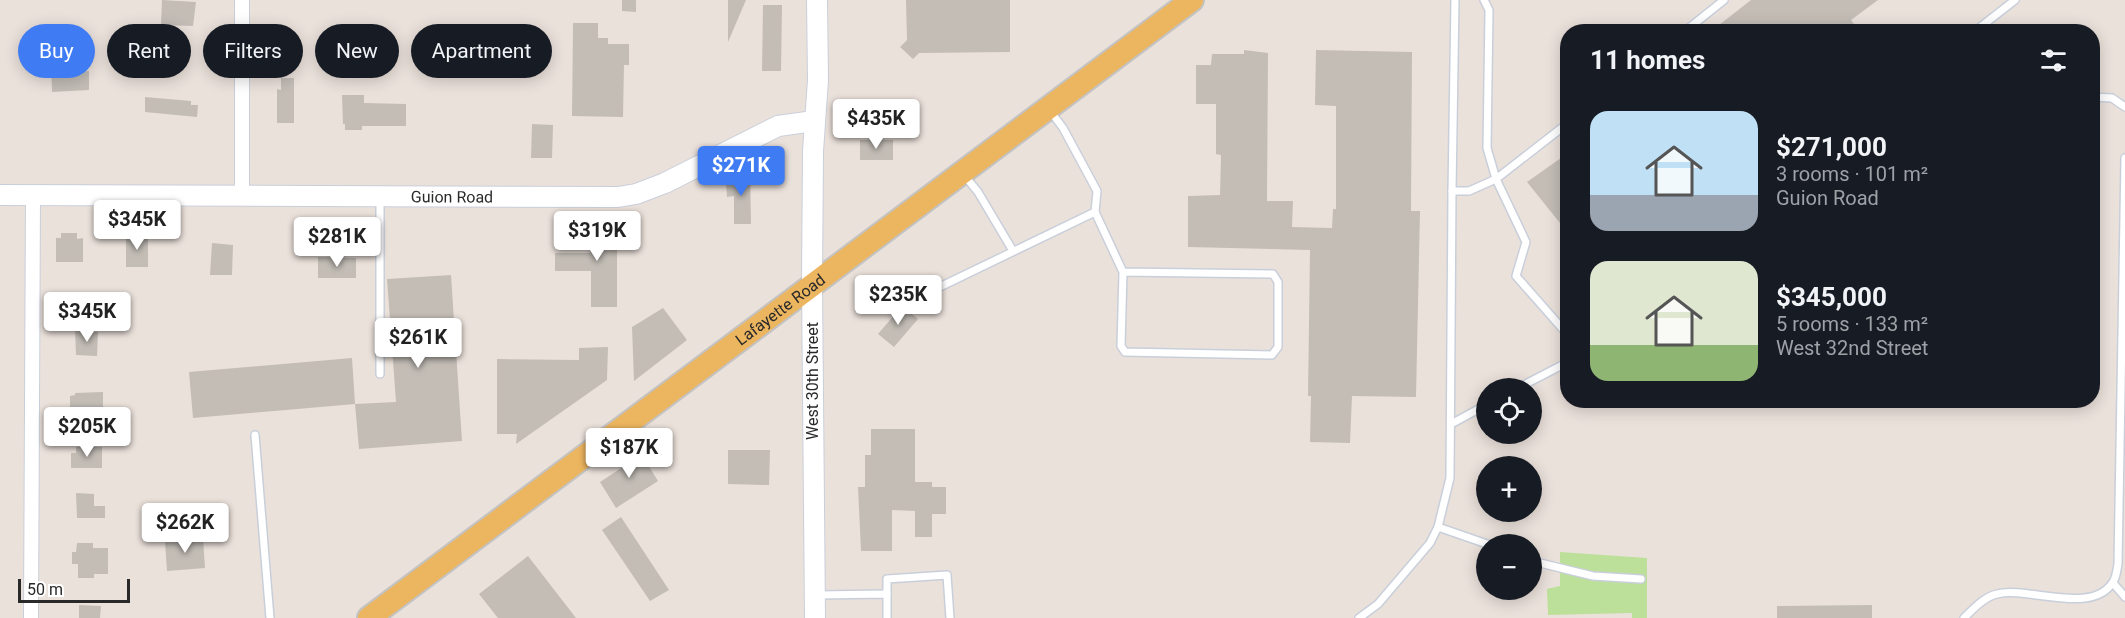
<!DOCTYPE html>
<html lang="en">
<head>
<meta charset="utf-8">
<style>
	body { margin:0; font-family:Roboto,sans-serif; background:#242831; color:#f1f3f6; height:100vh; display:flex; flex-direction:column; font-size:22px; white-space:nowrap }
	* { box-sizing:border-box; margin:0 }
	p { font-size:20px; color:#9ea1a6 }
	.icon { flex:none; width:33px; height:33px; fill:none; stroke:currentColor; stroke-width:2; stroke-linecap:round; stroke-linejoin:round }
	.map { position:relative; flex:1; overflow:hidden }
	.side { position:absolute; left:1560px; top:24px; width:540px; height:384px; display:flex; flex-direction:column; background:#171b24; border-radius:24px; box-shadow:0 3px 15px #0003 }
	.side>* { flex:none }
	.banner { position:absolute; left:18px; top:24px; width:570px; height:54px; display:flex; gap:12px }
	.buttons { position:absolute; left:1476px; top:378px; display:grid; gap:12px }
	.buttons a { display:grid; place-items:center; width:66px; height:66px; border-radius:50%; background:#171b24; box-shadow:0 3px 15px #0003; font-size:30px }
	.scale { position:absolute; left:18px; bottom:15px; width:112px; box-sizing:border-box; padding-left:6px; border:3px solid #292929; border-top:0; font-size:16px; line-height:21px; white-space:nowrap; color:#292929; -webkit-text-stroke:4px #fff; paint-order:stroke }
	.price { position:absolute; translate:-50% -51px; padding:0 14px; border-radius:6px; background:#fff; color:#222; font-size:20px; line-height:39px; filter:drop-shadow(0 2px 3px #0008) }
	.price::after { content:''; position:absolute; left:50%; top:36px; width:18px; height:14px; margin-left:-9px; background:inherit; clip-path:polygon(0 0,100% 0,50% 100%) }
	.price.selected { background:#3f7cf4; color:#fff }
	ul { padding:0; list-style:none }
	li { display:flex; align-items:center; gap:18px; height:150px; padding:0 30px }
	li span { display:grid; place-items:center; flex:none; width:168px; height:120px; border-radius:18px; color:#555 }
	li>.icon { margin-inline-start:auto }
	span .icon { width:72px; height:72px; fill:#fffc; stroke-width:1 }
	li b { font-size:26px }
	h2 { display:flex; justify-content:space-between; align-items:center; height:72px; padding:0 30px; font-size:26px }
	.chip { padding:0 21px; border-radius:27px; background:#171b24; box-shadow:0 3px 15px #0003; font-size:21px; line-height:54px }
	.chip.selected { background:#3f7cf4; color:#fff }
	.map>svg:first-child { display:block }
	.green { fill:#bce099 }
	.building { fill:#c3bdb6 }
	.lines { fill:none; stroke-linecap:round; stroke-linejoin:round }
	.lane-casing { stroke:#c9cfda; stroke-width:10 }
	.street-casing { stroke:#c9cfda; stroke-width:16 }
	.secondary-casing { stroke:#c9cfda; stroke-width:22 }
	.primary-casing { stroke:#c3c3c3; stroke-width:26 }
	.lane { stroke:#fff; stroke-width:7 }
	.street { stroke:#fff; stroke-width:14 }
	.secondary { stroke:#fff; stroke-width:20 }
	.primary { stroke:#ecb55f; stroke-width:22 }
	.labels { text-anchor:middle; stroke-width:4.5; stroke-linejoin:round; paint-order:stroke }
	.street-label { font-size:16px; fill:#292929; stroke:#fff }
</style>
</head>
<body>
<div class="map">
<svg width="2125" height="618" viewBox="0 0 2125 618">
	<rect width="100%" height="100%" fill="#ebe1db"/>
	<polygon class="green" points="1560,552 1647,558 1647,618 1632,618 1632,613 1548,615 1547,589 1560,586"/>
	<g class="building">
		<polygon points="162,0 196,2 193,26 161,25"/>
		<polygon points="622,0 636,0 636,12 622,11"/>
		<polygon points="728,0 746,0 728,42"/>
		<polygon points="906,0 1010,0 1010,52 919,53 913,59 900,47 907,40"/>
		<polygon points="1751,0 1878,0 1851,20 1860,32 1710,32"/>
		<polygon points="763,5 782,5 781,71 762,71"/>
		<polygon points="573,23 598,23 598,38 608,38 608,44 629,44 629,65 624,65 623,117 572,116"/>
		<polygon points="1244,50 1268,53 1267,201 1293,201 1292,227 1332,228 1333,209 1336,209 1336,106 1315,105 1316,50 1412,52 1411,211 1420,211 1416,397 1352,396 1350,443 1310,442 1311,396 1308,396 1310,250 1188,247 1188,196 1220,195 1221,155 1216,154 1216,104 1196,104 1196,65 1211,65 1212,54 1244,54"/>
		<polygon points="51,63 66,63 66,72 89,71 89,90 52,92"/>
		<polygon points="281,78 294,78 294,123 277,123 277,89 281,90"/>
		<polygon points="342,95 364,95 364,103 406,104 406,126 362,126 362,130 345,130 345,124 343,124"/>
		<polygon points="145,97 191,101 191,105 198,105 197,117 145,112"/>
		<polygon points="532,124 553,125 552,158 531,158"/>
		<rect x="860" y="140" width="33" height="20"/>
		<polygon points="1568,153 1568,233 1527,182"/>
		<polygon points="735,170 750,170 751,224 734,224 734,196 727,197 726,182 735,182"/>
		<polygon points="590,219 617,219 617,307 591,307 591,271 555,271 555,253 590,253"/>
		<polygon points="61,233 77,233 77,239 83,238 83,262 56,262 56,238 61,238"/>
		<polygon points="129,233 145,233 145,239 148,239 148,267 126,267 126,239 129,239"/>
		<polygon points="212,243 233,245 232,275 210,275"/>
		<polygon points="318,257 356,258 356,278 318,278"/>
		<polygon points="451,275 462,441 359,449 355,404 396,402 387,279"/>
		<polygon points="902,306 918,319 894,347 878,334"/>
		<polygon points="663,308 687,340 634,381 632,327"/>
		<polygon points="75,331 98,332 97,356 76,355"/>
		<polygon points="608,347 607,380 516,444 517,434 497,434 497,359 579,360 579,348"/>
		<polygon points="352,358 355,404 193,418 189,372"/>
		<polygon points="103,392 103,414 76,415 76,411 70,411 70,396 75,395 75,393"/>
		<polygon points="871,429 915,429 915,482 932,482 932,487 946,487 946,514 932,514 932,537 915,537 915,511 892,510 892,551 861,551 858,487 865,487 865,455 871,455"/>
		<polygon points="76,447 102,447 102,468 71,468 71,453 76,453"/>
		<polygon points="637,447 658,481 616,508 600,482 626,465 621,458"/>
		<polygon points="728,450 770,450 769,485 728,484"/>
		<polygon points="76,493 94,494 94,506 105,506 105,518 77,518"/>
		<polygon points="621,517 669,590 650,601 602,530"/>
		<polygon points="203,538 205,568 167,571 165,541"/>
		<polygon points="77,543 93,543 93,548 108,548 108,574 94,574 94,578 78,578 78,564 72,564 72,552 76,552"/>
		<polygon points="528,556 576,618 498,618 479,594"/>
		<polygon points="79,605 101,606 100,618 79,618"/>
		<polygon points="1872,605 1872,618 1777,618 1777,606"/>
	</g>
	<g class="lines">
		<defs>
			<g id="lane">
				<polyline points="1455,0 1452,191 1469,191 1496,179 1487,148 1489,10 1484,0"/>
				<polyline points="1684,32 1724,0"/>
				<polyline points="1974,32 2015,0"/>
				<polyline points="2092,97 2112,98 2125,107"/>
				<polyline points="1568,123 1496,179 1526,242 1516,276 1568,335"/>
				<polyline points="964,175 978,192 1013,251"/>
				<polyline points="380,198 380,374"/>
				<polyline points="1095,212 1123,272 1121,346 1125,352 1272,355 1278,347 1278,282 1273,274 1123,272"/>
				<polyline points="919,297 1095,212 1097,191 1063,128 1051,112"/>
				<polyline points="1518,388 1568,362"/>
				<polyline points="1451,424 1486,405"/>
				<polyline points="255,435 270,618"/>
				<polyline points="1438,527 1487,544"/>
				<polyline points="1532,561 1593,576 1641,579"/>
				<polyline points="2113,583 2125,597"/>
				<polyline points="887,594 887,579 947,575 950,618"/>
				<polyline points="817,595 887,594 887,618"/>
				<polyline points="1359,618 1378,604 1430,543 1438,527 1450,478 1452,191"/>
				<path d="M 1964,618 C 1973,609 1984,597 1997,594 C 2028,586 2092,616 2113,582 C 2116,578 2117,570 2118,564 L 2125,158"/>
			</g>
			<g id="street">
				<polyline points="242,0 242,197"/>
				<polyline points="31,618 33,195"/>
			</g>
			<g id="secondary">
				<path id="s1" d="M 0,195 L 618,197 L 636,194 L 665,183 L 778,126 L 814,121"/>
				<polyline points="815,618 812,284 813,151 818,80 817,0"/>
			</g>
			<g id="primary">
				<path id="s2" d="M 369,618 L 1192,0"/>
			</g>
		</defs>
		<use href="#lane" class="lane-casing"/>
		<use href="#street" class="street-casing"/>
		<use href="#secondary" class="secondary-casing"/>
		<use href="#primary" class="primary-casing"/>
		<use href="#lane" class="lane"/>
		<use href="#street" class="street"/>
		<use href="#secondary" class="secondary"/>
		<use href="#primary" class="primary"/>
	</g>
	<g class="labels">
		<g class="street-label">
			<text dy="6" stroke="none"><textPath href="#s1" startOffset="452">Guion Road</textPath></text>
			<text dy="6" stroke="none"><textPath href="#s2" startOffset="514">Lafayette Road</textPath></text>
			<text transform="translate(812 381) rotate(-90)" y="6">West 30th Street</text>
		</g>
	</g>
</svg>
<div class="buttons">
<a><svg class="icon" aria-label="locate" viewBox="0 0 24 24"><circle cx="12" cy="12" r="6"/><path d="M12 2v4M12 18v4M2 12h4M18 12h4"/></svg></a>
<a>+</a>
<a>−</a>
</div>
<div class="scale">50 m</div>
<b class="price" style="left:876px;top:150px">$435K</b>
<b class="price selected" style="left:741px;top:197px">$271K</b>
<b class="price" style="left:137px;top:251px">$345K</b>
<b class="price" style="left:597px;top:262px">$319K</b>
<b class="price" style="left:337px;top:268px">$281K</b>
<b class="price" style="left:898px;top:326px">$235K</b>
<b class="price" style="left:87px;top:343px">$345K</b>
<b class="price" style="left:418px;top:369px">$261K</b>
<b class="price" style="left:87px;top:458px">$205K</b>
<b class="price" style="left:629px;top:479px">$187K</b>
<b class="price" style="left:185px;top:554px">$262K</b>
<div class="banner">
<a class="chip selected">Buy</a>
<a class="chip">Rent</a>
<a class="chip">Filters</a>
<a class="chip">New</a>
<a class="chip">Apartment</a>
</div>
<section class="side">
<h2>11 homes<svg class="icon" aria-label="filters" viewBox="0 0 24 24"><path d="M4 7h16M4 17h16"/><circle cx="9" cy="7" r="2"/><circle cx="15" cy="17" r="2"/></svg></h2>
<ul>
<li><span style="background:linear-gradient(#bfe0f5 70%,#9aa5b1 0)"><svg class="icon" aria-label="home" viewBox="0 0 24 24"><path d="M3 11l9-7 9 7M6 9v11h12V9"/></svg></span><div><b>$271,000</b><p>3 rooms · 101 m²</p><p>Guion Road</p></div></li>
<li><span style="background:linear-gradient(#dfe7d0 70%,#8fb573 0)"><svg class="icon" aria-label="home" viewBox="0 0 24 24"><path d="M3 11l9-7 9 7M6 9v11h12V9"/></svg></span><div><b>$345,000</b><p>5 rooms · 133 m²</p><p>West 32nd Street</p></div></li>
</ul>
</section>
</div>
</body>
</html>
